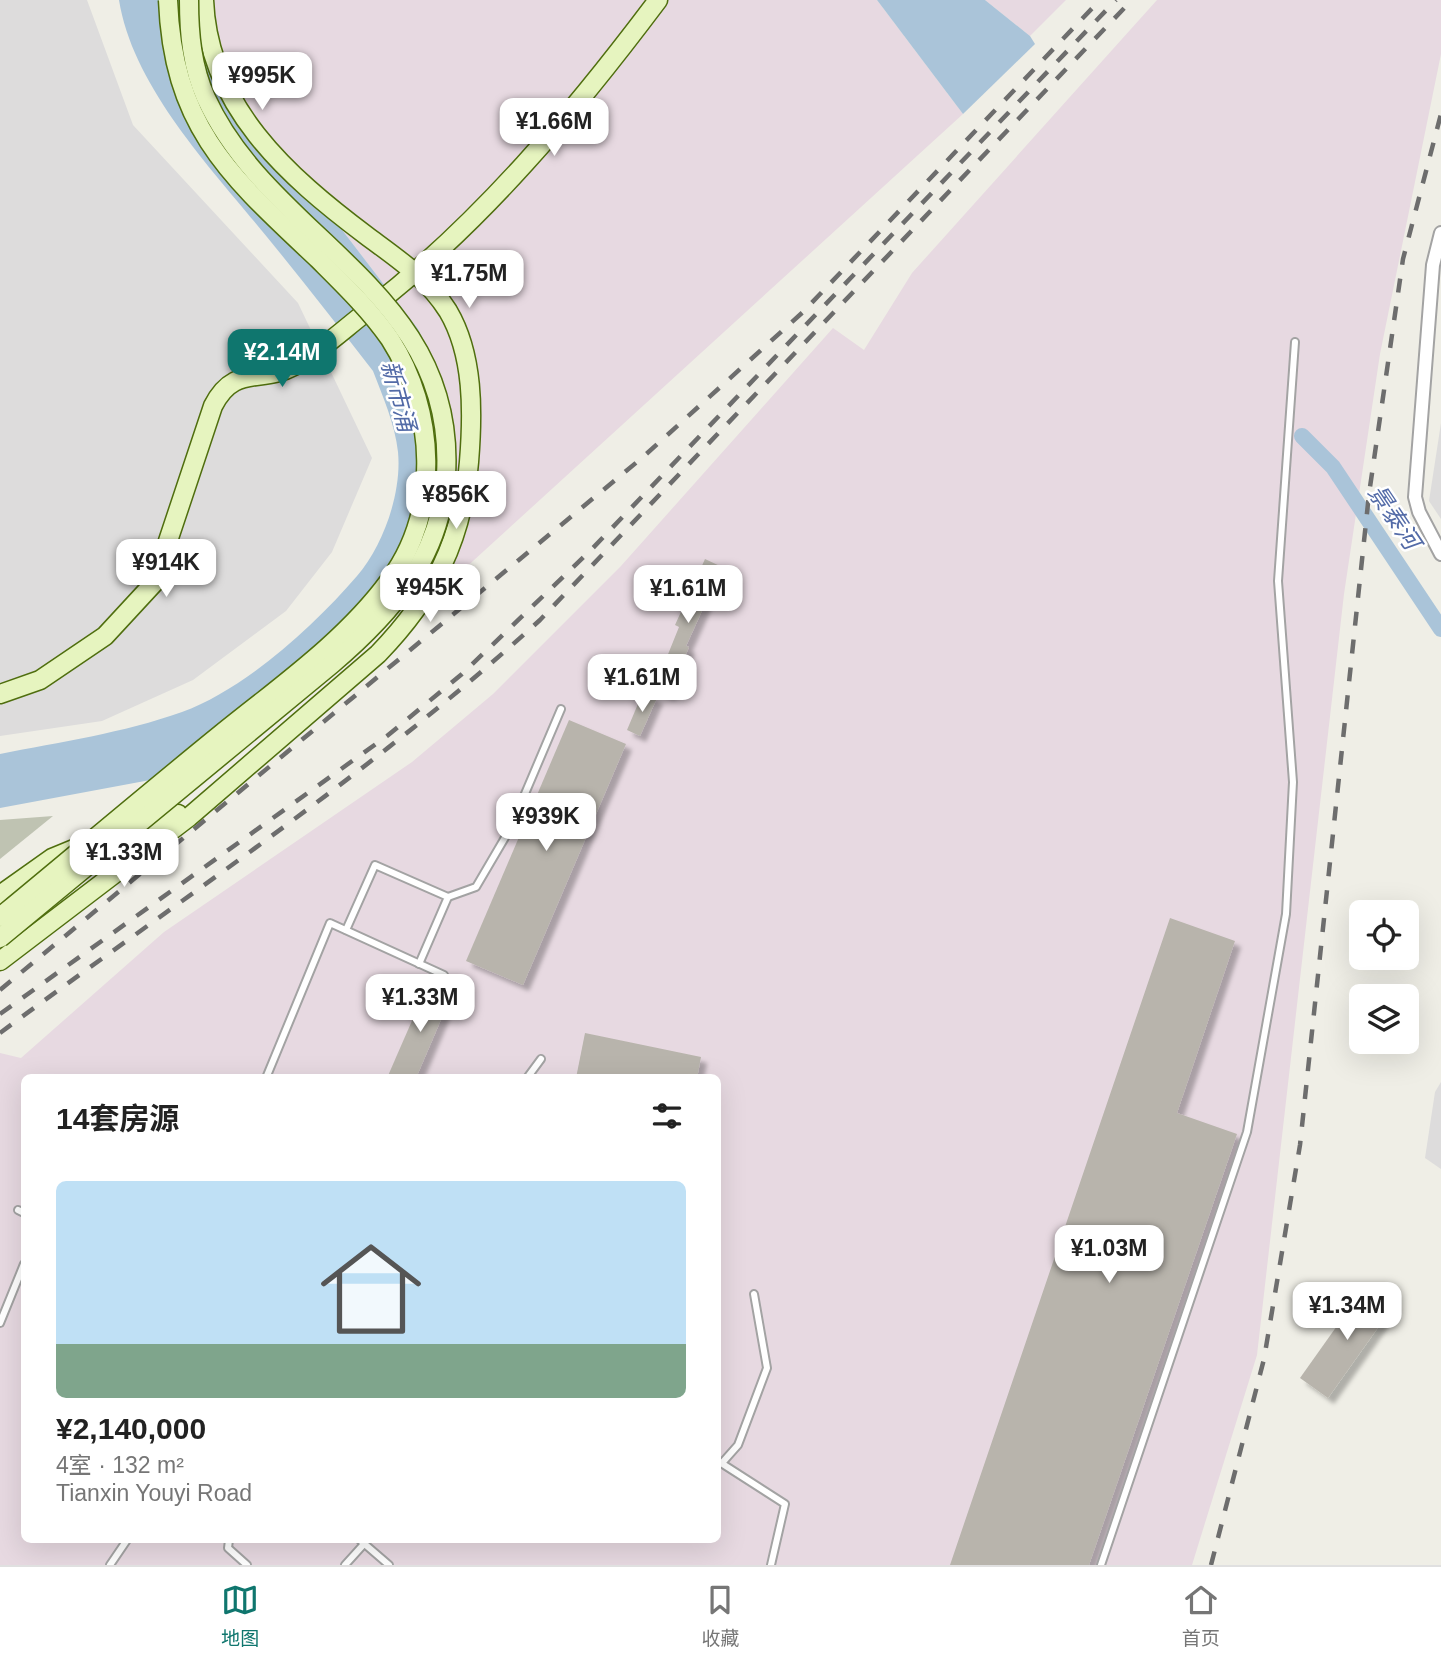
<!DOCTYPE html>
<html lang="zh">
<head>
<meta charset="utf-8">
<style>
	body { margin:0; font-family:Helvetica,"Noto Sans SC",sans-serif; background:#f6f6f6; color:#222; height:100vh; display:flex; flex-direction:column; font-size:26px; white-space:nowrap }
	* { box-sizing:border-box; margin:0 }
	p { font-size:23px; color:#767676 }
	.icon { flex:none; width:38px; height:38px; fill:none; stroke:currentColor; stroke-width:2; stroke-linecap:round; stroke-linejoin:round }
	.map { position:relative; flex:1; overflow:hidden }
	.side { position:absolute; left:21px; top:1074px; width:700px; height:469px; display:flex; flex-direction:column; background:#fff; border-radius:10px; box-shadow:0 7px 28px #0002 }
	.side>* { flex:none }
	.tools { position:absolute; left:1349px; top:900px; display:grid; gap:14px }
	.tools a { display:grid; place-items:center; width:70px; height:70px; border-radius:10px; background:#fff; box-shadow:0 7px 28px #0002; font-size:35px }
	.price { position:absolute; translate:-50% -60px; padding:0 16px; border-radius:14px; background:#fff; color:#222; font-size:23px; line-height:46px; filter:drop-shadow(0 2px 4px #0008) }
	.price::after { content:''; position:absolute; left:50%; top:42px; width:21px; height:16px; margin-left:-10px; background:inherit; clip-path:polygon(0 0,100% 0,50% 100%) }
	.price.selected { background:#0f766e; color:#fff }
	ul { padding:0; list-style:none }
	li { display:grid; align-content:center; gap:14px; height:371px; padding:0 35px }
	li+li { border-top:2px solid #e0e0e0 }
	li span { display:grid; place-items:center; height:217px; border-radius:10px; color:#555 }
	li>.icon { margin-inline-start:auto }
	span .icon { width:126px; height:126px; fill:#fffc; stroke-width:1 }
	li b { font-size:30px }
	h2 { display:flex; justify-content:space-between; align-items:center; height:84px; padding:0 35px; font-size:30px }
	.tabs { display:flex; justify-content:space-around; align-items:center; height:98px; border-top:2px solid #e0e0e0; background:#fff; font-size:19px; color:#767676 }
	.tabs a { display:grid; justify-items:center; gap:4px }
	.tabs .selected { color:#0f766e }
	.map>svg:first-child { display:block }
	.residential { fill:#dddcdc }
	.industrial { fill:#e7d9e1; fill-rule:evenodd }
	.construction { fill:#bfc3b2 }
	.water { fill:#aac4d9 }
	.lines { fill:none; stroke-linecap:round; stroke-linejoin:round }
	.canal { stroke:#aac4d9; stroke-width:16 }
	.building { fill:#b8b4ac; filter:url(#shadow) }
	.lane-casing { stroke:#a3a3a3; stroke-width:10 }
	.street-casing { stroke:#a3a3a3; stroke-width:16 }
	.secondary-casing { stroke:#4f6e0e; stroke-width:21 }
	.lane { stroke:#fff; stroke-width:6 }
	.street { stroke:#fff; stroke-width:12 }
	.secondary { stroke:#e6f4bf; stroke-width:18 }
	.rail { stroke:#6d6d6d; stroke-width:4.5; stroke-dasharray:14 14; stroke-linecap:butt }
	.secondary-bridge-casing { stroke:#4f6e0e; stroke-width:21; stroke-linecap:butt }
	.secondary-bridge { stroke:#e6f4bf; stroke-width:18 }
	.labels { text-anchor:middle; stroke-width:5; stroke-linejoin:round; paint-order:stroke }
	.water-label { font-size:24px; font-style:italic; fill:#536ba7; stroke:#fff }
</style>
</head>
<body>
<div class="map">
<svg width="1441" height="1565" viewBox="0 0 1441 1565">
	<defs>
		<filter id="shadow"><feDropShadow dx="6" dy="6" stdDeviation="2" flood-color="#0004"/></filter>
	</defs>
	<rect width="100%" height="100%" fill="#efeee6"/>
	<g class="residential">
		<polygon points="0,0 87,0 133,125 298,303 372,458 332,552 286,611 193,680 102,721 0,736"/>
		<polygon points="1441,423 1441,519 1429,501"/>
		<polygon points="1441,1082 1441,1169 1425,1158 1435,1092"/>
	</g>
	<g class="industrial">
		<polygon points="192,0 877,0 963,114 462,571 436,550 444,403 435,363 418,329 208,55 192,18"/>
		<polygon points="985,0 1066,0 1030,36"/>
		<path d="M 1157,0 L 1441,0 L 1441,54 L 1380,354 L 1344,594 L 1257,1355 L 1192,1565 L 0,1565 L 0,1053 L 21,1058 L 164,932 L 412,762 L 493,694 L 621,566 L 833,328 L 864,350 L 912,273 ZM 24,1078 L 718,1078 L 718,1540 L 24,1540 Z"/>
	</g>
	<polygon class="construction" points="53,816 0,859 0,820"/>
	<g class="water">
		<path d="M 119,0 L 192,0 L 192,18 L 208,55 L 418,329 L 435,363 L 444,403 L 446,509 L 366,643 L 297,706 L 235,752 L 161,778 L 0,808 L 0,754 C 60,742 123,733 182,712 C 245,689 313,627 357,576 C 383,546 402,493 398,452 C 395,424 383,397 373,371 C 338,326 303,281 267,237 C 213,170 133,88 119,0 Z"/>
		<polygon points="877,0 985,0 1030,36 1035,44 963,114"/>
	</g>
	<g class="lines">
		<polyline class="canal" points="1302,436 1333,467 1441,629"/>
	</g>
	<g class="building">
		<polygon points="705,559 722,567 686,646 689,647 669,695 654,689 679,627 675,625"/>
		<polygon points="643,692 657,698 640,736 627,730"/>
		<polygon points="569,720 626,744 523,985 466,961"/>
		<polygon points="1170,918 1235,941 1177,1113 1237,1134 1089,1565 950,1565"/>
		<polygon points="428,984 452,994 416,1078 387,1078"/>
		<polygon points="585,1033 701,1057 697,1078 576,1078"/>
		<polygon points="1366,1285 1394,1305 1328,1398 1300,1378"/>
	</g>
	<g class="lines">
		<defs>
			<g id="lane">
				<polyline points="448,897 476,887 510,829 561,709"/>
				<polyline points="346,930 375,865 448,897 419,964"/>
				<polyline points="266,1078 330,923 444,975"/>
				<polyline points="527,1078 541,1059"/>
				<polyline points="18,1210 24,1213"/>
				<polyline points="0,1323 24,1264"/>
				<polyline points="718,1461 785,1504 771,1565"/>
				<polyline points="722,1463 738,1445 767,1368 754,1294"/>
				<polyline points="229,1540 228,1548 247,1565"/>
				<polyline points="360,1540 389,1565"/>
				<polyline points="110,1565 127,1540"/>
				<polyline points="345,1565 364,1544"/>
				<polyline points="1101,1565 1247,1132 1286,914 1293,782 1278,581 1295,342"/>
			</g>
			<polyline id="street" points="1441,233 1433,265 1415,497 1419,512 1441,554"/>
			<g id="secondary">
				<path d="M 0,694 L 40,680 L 105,636 L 154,583 L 213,406 C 234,364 261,384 294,366 C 321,351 345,328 370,309 C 481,223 574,112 658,0"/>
				<polyline points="120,837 156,827 178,814"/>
				<polyline points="0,895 52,858 86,844"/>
				<path d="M 0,961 L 189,817 L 378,654 C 433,597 462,542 469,462 C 473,413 474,355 448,311 C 427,278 398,259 367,236 C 287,176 208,106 204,0"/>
			</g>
		</defs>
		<use href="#lane" class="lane-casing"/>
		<use href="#street" class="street-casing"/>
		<use href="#secondary" class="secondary-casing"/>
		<use href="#lane" class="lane"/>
		<use href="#street" class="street"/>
		<use href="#secondary" class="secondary"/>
		<g class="rail">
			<polyline points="0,990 643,457 803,312 1100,0"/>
			<polyline points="0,1014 387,736 462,674 591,550 1116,0"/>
			<path d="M 0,1033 C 182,898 372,773 540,620 L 1132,0"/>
			<polyline points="1211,1565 1264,1359 1300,1145 1369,494 1403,259 1441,114"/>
		</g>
		<defs>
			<g id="secondary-bridge">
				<path d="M 0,917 C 74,856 147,794 221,734 C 279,687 345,641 389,581 C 441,511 436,411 390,339 C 370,310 343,284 318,259 C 231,177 173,128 168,0"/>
				<path d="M 0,938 L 332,664 C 392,613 441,557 446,475 C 457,290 271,241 206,98 C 192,67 189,34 189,0"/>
			</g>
		</defs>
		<use href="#secondary-bridge" class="secondary-bridge-casing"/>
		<use href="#secondary-bridge" class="secondary-bridge"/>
	</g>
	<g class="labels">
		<g class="water-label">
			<text transform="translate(398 396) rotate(75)" y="8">新市涌</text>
			<text transform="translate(1394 517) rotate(56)" y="8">景泰河</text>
		</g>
	</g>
</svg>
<div class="tools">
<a><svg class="icon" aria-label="locate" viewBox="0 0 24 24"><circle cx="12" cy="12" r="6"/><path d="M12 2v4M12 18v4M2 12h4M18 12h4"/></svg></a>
<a><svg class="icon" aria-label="layers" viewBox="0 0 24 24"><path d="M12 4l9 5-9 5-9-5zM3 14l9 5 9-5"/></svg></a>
</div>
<b class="price" style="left:262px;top:112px">¥995K</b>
<b class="price" style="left:554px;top:158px">¥1.66M</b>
<b class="price" style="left:469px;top:310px">¥1.75M</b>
<b class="price selected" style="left:282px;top:389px">¥2.14M</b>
<b class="price" style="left:456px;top:531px">¥856K</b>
<b class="price" style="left:166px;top:599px">¥914K</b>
<b class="price" style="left:430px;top:624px">¥945K</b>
<b class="price" style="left:688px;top:625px">¥1.61M</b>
<b class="price" style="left:642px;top:714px">¥1.61M</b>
<b class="price" style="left:546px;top:853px">¥939K</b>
<b class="price" style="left:124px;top:889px">¥1.33M</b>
<b class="price" style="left:420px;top:1034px">¥1.33M</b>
<b class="price" style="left:1109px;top:1285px">¥1.03M</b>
<b class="price" style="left:1347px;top:1342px">¥1.34M</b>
<section class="side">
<h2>14套房源<svg class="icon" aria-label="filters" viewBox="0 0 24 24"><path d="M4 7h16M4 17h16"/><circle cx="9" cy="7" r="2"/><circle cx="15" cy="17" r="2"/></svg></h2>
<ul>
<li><span style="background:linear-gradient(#bfe0f5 75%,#7fa58c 0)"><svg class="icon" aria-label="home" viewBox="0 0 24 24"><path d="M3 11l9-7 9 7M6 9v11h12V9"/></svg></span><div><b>¥2,140,000</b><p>4室 · 132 m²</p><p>Tianxin Youyi Road</p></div></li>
</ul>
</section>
</div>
<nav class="tabs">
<a class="selected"><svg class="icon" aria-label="map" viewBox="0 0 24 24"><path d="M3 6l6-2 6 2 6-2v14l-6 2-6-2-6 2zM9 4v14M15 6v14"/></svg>地图</a>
<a><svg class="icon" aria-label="saved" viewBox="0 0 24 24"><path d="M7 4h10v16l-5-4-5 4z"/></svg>收藏</a>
<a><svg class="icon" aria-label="home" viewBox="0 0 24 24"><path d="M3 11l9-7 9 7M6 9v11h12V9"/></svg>首页</a>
</nav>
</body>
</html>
